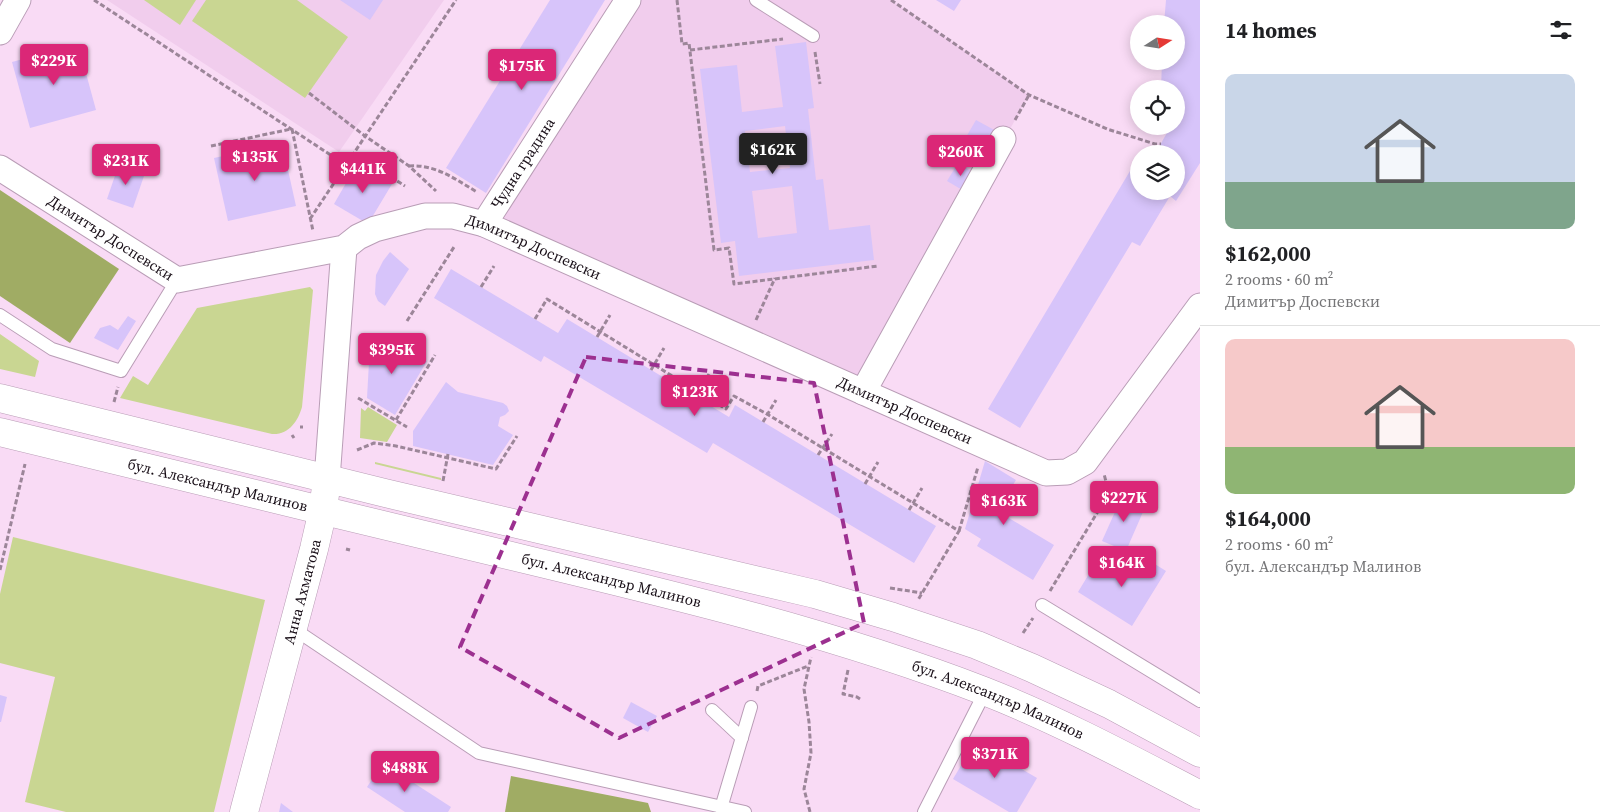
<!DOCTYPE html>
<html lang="en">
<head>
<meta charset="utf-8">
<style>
	body { margin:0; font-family:"Source Serif 4",serif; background:#f2f2f2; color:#202124; height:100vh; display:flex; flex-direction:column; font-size:19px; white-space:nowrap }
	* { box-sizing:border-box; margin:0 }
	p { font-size:16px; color:#757577 }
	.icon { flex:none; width:28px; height:28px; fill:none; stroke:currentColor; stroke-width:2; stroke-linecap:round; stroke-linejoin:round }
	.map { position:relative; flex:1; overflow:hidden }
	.drawer { display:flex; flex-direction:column; background:#fff; width:400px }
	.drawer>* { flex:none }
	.needle { width:32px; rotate:78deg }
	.buttons { position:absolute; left:1130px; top:15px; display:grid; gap:10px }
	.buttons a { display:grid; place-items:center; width:55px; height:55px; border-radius:50%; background:#fff; box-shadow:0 2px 12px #0003; font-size:25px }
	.price { position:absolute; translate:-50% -42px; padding:0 11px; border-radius:5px; background:#db2777; color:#fff; font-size:16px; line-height:32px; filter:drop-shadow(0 1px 2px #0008) }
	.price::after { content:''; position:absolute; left:50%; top:30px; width:15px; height:11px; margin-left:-8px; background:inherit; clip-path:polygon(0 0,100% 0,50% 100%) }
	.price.on { background:#222; color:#fff }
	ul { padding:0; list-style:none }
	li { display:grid; align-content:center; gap:10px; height:265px; padding:0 25px }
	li+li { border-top:1px solid #e0e0e0 }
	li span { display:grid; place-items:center; height:155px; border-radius:10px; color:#555 }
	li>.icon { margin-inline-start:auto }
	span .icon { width:90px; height:90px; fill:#fffc; stroke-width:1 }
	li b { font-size:21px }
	h2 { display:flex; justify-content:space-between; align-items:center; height:60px; padding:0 25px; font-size:21px }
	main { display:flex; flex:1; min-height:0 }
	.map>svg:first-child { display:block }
	.built { fill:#f1cded }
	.green { fill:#c9d692 }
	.forest { fill:#a0ac64 }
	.building { fill:#d7c4fa; fill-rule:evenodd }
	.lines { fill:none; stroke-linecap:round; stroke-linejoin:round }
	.lane-casing { stroke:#b99db6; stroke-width:14 }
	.street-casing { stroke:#b99db6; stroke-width:27 }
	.secondary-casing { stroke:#b99db6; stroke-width:29 }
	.primary-casing { stroke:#b99db6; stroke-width:29 }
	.path { stroke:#9c8699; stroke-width:3; stroke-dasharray:5 2.5; stroke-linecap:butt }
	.lane { stroke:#fff; stroke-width:12 }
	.street { stroke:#fff; stroke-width:25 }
	.secondary { stroke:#fff; stroke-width:28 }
	.primary { stroke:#fff; stroke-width:28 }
	.marked { fill:none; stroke:#9c3090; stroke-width:4; stroke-dasharray:10 6; stroke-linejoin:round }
	.labels { text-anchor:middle; stroke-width:4.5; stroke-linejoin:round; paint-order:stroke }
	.street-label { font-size:15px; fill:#170d16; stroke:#f9dbf5 }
</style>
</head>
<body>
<main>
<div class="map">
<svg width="1200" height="812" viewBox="0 0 1200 812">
	<rect width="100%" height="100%" fill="#f9dbf5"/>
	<g class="built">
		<polygon points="107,0 444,0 339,152"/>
		<polygon points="628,0 891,0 1029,95 863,392 484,224"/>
	</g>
	<g class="green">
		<polygon points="144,0 196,0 180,25"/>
		<polygon points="206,0 297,0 348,37 305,98 192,21"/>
		<path d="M 310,287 L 313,290 L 302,407 C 298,421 289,435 272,434 L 120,398 L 133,376 L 148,385 L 197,308 Z"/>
		<polygon points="0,334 39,361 35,377 0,369"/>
		<polygon points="368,407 397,425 387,442 360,438 361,408 365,411"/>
		<polygon points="375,462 441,478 441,480 375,464"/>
		<polygon points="13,537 265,600 214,812 66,812 25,802 55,677 0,663 0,594"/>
	</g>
	<g class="forest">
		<polygon points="0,190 119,269 70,343 0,296"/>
		<polygon points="511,776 648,803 651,812 505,812"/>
	</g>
	<g class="building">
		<polygon points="340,0 383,0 370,20"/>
		<polygon points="550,0 605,0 486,193 446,168"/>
		<polygon points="936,0 961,0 954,11"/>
		<polygon points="1166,0 1200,0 1200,163 1176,201 1170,196 1140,246 1132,242 1020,428 988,409 1130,171 1139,176 1139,191 1176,191 1176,154 1155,154 1168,131 1168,126 1176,126 1176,89 1161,89 1162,61 1176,61 1176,24 1164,24"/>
		<path d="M 806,42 L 814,108 L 808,109 L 816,180 L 823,179 L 829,230 L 870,225 L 874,260 L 739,276 L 735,241 L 721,243 L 700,69 L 737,65 L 742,112 L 783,107 L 775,46 ZM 785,126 L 790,168 L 750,172 L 745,131 ZM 792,186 L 797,233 L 758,238 L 752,191 Z"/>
		<polygon points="78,44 96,110 30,128 12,62"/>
		<polygon points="976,120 998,132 977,168 955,156"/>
		<polygon points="282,143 296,206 228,221 214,158"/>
		<polygon points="958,163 974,173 964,191 947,181"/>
		<polygon points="119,164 145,173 133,208 107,199"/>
		<polygon points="357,164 392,184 368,224 334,204"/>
		<polygon points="390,252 409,269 385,306 378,301 375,294 376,275 383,261"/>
		<polygon points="451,269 558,333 567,319 729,417 735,405 936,526 914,563 713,443 707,453 544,356 541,362 434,298"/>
		<polygon points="128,316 136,321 118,350 94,338 100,328 110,325 118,330"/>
		<polygon points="384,336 427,361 395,415 367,398 369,362"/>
		<polygon points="446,382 458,392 503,403 507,406 509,411 505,415 500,417 498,426 513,435 493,465 413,446 413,431"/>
		<polygon points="985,461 1016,480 997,511 1054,545 1033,580 977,546 981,539 965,529"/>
		<polygon points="1123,494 1146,505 1126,551 1102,541"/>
		<polygon points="1142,556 1166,571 1132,626 1078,592 1098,559 1128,578"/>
		<polygon points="0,695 7,697 1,722 0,722"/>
		<polygon points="631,702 657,716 648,732 623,718"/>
		<polygon points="975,742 1037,778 1017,812 1009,812 953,779"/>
		<polygon points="383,763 451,807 448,812 405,812 367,787"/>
		<polygon points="281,803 293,812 279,812"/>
	</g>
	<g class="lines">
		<defs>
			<g id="lane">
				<polyline points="756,0 813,36"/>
				<polyline points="0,315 52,349 121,371 177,280"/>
				<polyline points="1042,605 1200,701"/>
				<polyline points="294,629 479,753 745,812"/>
				<polyline points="712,710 742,738"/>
				<polyline points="721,808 751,707"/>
				<polyline points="924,812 985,692"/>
			</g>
			<g id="street">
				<polyline points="0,32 18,0"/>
				<path id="s1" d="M 0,168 L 177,280 L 344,248 L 358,237 L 375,229 L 425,216 L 453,216 L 484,224 L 1046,473 L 1067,472 L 1085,462 L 1200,306"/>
				<path id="s2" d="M 484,224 L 628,0"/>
				<polyline points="863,392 1003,139"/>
				<polyline points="327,479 344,248"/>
			</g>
			<g id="secondary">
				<path id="s3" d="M 244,812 L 314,549 L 323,510 L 327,479"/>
			</g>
			<g id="primary">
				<polyline points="0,398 385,493 815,594 893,617 977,645 1032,668 1109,704 1200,753"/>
				<path id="s4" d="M 0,432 C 176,476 352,517 528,560 C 682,597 836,634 984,691 C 1058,720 1129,758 1200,795"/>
			</g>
		</defs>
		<use href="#lane" class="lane-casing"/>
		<use href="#street" class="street-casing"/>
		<use href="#secondary" class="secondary-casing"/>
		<use href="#primary" class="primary-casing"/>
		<g class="path">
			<polyline points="94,0 346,165"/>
			<polyline points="677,0 682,44 689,43 714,250 729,248 734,284 878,266"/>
			<polyline points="891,0 1029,95 1107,129 1155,144 1161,144"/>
			<polyline points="690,50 783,39"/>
			<polyline points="815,52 820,84"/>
			<polyline points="309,93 365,136 409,166 436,191"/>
			<polyline points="1015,120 1029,95"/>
			<polyline points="292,129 313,231"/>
			<polyline points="211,146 291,129"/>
			<polyline points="353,153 405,186"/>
			<path d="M 409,166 C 435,164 455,179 477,192"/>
			<polyline points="381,171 392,155"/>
			<polyline points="310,219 456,0"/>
			<polyline points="481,287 494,266"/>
			<polyline points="535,319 547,299 726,409 734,396 767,414 959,531 918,600"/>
			<polyline points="756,320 775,278"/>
			<polyline points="407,321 454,247"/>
			<polyline points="597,337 610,315"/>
			<polyline points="651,370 664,348"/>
			<polyline points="696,397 709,374"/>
			<polyline points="358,398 407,427"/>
			<polyline points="114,402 118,387"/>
			<polyline points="396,420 435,355"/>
			<polyline points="763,422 776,400"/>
			<polyline points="300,427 303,427"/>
			<polyline points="292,435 294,438"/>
			<polyline points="357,450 374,443 396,446 496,469 517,436"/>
			<polyline points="818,455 832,434"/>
			<polyline points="443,481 448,454"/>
			<polyline points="865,484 878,462"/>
			<polyline points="909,510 922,488"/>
			<polyline points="959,531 978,467"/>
			<polyline points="346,549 350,550"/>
			<polyline points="0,570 25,464"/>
			<polyline points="890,588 922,593"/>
			<polyline points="1050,591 1109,493 1104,474"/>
			<polyline points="1023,633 1033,618"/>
			<polyline points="848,670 843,694 857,697 860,699"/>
			<polyline points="757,691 758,686 808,666"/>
			<polyline points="810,812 804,789 811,753 809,722 804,689 811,657"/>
		</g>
		<use href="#lane" class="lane"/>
		<use href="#street" class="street"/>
		<use href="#secondary" class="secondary"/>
		<use href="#primary" class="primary"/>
	</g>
	<path class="marked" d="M 586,357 L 814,383 L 864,623 L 619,738 L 460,647 Z"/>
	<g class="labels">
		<g class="street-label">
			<text dy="5" stroke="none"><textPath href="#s2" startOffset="72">Чудна градина</textPath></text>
			<text dy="5" stroke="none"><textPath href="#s1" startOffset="131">Димитър Доспевски</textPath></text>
			<text dy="5" stroke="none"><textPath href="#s1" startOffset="582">Димитър Доспевски</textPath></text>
			<text dy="5" stroke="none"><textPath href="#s1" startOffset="988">Димитър Доспевски</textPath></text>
			<text dy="5" stroke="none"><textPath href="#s4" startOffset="224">бул. Александър Малинов</textPath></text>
			<text dy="5" stroke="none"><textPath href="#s4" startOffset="629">бул. Александър Малинов</textPath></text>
			<text dy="5" stroke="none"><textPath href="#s3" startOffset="228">Анна Ахматова</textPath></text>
			<text dy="5" stroke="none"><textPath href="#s4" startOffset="1034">бул. Александър Малинов</textPath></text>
		</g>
	</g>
</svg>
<div class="buttons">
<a><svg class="needle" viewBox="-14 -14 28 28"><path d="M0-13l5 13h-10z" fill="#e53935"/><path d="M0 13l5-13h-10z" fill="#757577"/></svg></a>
<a><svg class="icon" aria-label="locate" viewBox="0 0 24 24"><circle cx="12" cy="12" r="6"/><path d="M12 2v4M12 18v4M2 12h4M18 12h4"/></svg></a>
<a><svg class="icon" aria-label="layers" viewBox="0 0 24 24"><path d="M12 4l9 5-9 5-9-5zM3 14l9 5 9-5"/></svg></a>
</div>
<b class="price" style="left:54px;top:86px">$229K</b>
<b class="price" style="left:522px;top:91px">$175K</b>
<b class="price on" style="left:773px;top:175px">$162K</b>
<b class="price" style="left:961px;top:177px">$260K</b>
<b class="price" style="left:255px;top:182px">$135K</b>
<b class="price" style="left:126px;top:186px">$231K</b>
<b class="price" style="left:363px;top:194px">$441K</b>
<b class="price" style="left:392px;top:375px">$395K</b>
<b class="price" style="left:695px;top:417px">$123K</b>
<b class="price" style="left:1124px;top:523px">$227K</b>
<b class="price" style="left:1004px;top:526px">$163K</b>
<b class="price" style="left:1122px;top:588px">$164K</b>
<b class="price" style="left:995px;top:779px">$371K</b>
<b class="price" style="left:405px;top:793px">$488K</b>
</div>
<section class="drawer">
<h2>14 homes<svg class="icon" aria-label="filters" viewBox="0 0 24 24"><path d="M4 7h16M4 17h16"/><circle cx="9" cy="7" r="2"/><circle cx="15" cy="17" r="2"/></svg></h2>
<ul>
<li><span style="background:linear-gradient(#c9d6e8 70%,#7fa58c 0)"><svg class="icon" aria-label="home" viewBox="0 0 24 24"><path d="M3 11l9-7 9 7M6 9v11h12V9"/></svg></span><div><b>$162,000</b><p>2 rooms · 60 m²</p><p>Димитър Доспевски</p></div></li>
<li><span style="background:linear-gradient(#f6c9c9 70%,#8fb573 0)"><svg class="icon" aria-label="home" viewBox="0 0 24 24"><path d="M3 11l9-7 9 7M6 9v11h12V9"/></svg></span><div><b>$164,000</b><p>2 rooms · 60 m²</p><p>бул. Александър Малинов</p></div></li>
</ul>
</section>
</main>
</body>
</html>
